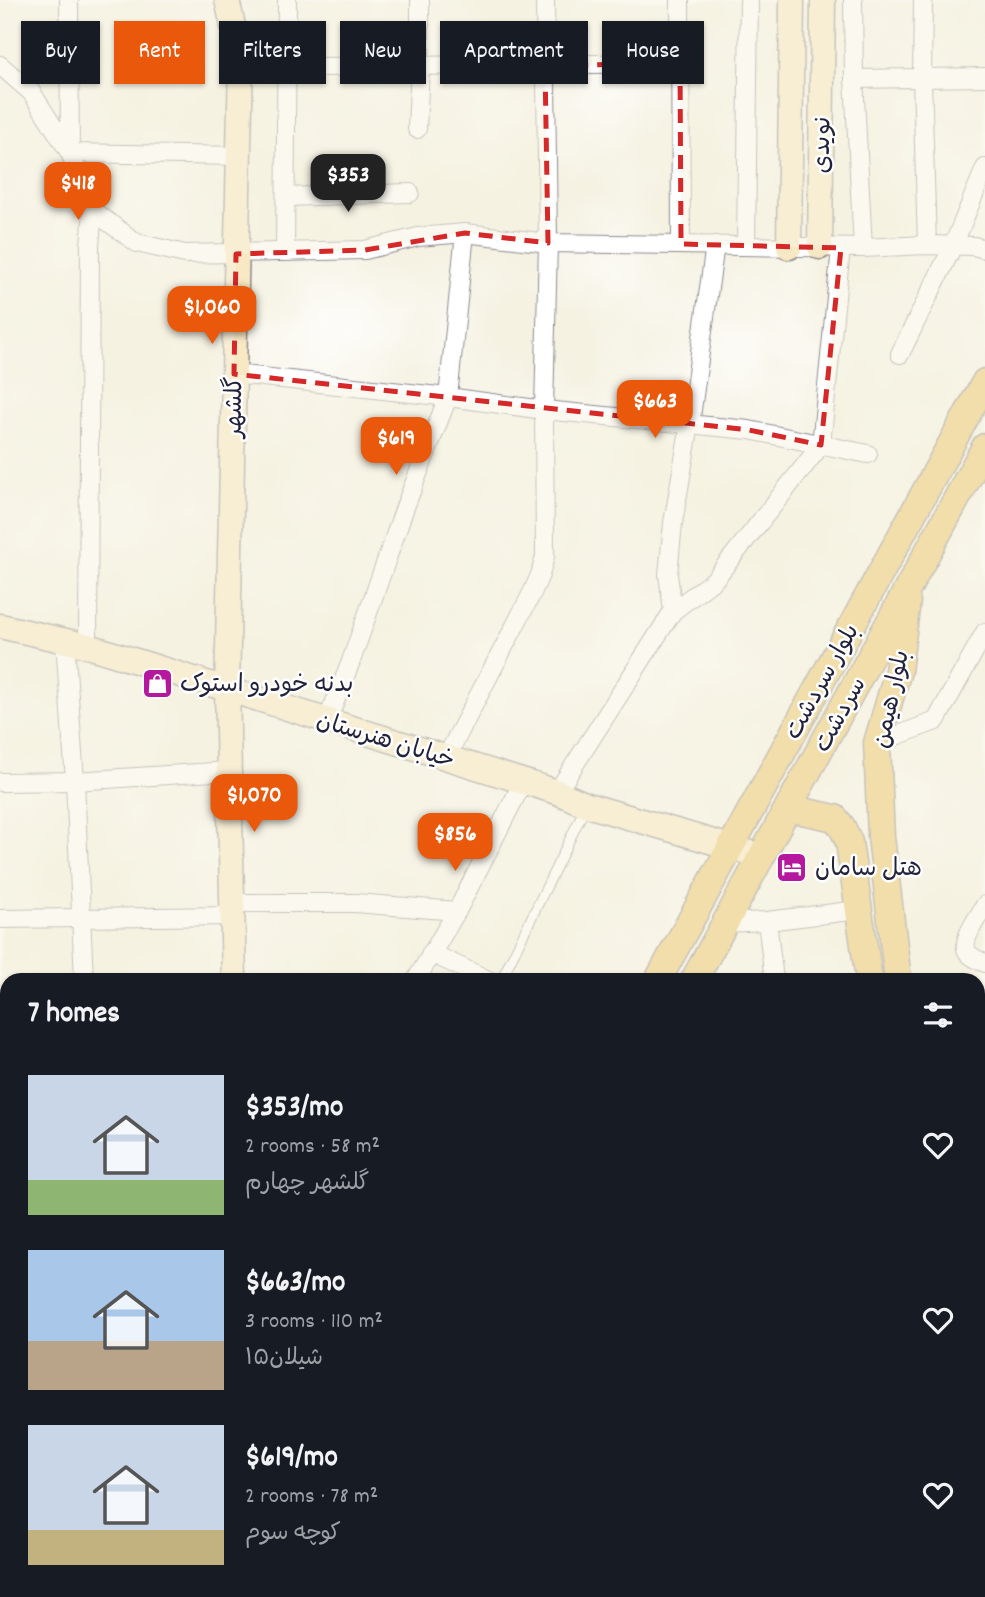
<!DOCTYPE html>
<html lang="en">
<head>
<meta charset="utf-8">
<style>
	body { margin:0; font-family:Dekko,"Playpen Sans Arabic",sans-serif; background:#242831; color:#f1f3f6; height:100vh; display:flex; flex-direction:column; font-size:26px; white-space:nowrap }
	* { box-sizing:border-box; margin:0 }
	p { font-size:23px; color:#9ea1a6 }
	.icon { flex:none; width:38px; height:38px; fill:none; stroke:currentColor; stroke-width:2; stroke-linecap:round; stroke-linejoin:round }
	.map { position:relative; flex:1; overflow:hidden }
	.drawer { position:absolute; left:0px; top:973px; width:985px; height:625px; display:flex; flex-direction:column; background:#171b24; border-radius:21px 21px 0 0; box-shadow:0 2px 5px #0004 }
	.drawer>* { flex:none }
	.banner { position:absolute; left:21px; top:21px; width:943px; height:63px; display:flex; gap:14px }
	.price { position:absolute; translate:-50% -60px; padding:0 16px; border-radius:14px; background:#ea580c; color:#fff; font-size:23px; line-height:46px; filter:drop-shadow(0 2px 4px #0008) }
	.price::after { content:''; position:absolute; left:50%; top:42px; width:21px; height:16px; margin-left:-10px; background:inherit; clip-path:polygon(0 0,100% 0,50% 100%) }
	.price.current { background:#222; color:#fff }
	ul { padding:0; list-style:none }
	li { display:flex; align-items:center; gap:21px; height:175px; padding:0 28px }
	li span { display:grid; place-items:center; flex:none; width:196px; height:140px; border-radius:0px; color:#555 }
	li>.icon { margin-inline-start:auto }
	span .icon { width:84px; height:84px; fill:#fffc; stroke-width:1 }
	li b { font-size:30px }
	h2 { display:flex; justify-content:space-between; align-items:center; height:84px; padding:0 28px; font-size:30px }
	.pill { padding:0 24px; border-radius:0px; background:#171b24; box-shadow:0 2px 5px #0004; font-size:24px; line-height:63px }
	.pill.current { background:#ea580c; color:#fff }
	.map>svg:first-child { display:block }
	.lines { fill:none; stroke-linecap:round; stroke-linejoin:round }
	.lane-casing { stroke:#8c8a8e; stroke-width:11 }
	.street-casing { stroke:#8c8a8e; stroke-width:20 }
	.secondary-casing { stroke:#8c8a8e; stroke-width:27 }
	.primary-casing { stroke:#8c8a8e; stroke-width:29 }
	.lane { stroke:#fff; stroke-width:9 }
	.street { stroke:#fff; stroke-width:18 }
	.secondary { stroke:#f8e8c3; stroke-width:24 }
	.primary { stroke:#edc569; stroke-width:26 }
	.marked { fill:none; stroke:#d62828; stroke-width:5; stroke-dasharray:14 9; stroke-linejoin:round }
	.labels { text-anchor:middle; stroke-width:5; stroke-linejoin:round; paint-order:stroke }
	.street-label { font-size:24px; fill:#22223b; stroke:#fff }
	.poi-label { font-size:24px; fill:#22223b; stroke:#fff; text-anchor:start }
</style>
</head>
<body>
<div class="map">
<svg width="985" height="1597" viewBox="0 0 985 1597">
	<rect width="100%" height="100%" fill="#fff"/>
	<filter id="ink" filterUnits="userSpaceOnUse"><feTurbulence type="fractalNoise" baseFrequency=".0143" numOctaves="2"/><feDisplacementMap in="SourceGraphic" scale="14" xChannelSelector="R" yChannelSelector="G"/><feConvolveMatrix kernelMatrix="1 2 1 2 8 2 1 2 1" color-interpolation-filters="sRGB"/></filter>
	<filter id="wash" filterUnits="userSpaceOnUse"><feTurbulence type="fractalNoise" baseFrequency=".00686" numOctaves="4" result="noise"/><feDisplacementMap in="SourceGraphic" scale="28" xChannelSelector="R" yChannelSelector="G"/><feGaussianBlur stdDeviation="1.57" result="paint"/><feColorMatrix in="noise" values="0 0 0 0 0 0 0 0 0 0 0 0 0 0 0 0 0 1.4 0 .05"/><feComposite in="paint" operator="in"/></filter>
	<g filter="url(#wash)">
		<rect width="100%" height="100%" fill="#f5f2e2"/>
	</g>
	<g filter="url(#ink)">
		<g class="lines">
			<defs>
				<polyline id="lane" points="501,980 586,806"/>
				<g id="street">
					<polyline points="69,0 70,153 239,156"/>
					<polyline points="680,0 681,244"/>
					<polyline points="853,0 854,79 863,248"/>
					<polyline points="923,0 922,78 927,245"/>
					<polyline points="0,65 32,93 70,153 93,211 137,243 185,254 365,250 418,237 465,233 548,243 863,248 927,245 974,246 985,249"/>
					<polyline points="316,67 680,63"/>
					<polyline points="854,79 985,77"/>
					<polyline points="417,129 420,66 420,0"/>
					<polyline points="286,197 410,193"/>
					<polyline points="746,246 749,0"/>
					<polyline points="285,252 287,0"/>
					<polyline points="900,354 953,246 985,168"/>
					<polyline points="234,374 448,397 544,410 749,430 868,454"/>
					<polyline points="673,611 668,575 673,523 690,424 715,245"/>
					<polyline points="65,641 75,781 84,980"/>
					<polyline points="88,646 90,245 93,211"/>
					<polyline points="327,721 350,664 405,507 448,397 465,233"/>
					<polyline points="877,743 936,721 985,632"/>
					<polyline points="446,758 532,593 540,575 545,556 544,410 548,243 545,0"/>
					<polyline points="0,782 75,781 229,771"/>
					<polyline points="557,792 673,611 714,580 821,445 841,248"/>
					<polyline points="233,903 355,903 457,911"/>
					<path d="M 985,905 C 979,916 958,943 969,954 C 973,958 980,961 985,963"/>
					<polyline points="0,919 233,916"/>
					<polyline points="767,921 774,980"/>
					<polyline points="725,923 767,921 859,910"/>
					<polyline points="431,953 488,980"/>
					<polyline points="416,980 457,911 523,782"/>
					<polyline points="0,1085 7,1085"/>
					<polyline points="408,1591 412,1597"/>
					<polyline points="480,1591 483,1597"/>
					<polyline points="595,1591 596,1597"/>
					<polyline points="723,1591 724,1597"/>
					<polyline points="844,1591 845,1597"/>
				</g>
				<g id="secondary">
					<polyline points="227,0 241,60 227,689 234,980"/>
					<polyline points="789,247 792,0"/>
					<polyline points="820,247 823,0"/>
					<polyline points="0,626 88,646 557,792 587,805 761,856"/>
					<polyline points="978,1156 985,1154"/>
					<polyline points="0,1184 7,1184"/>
				</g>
				<g id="primary">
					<polyline points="788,808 835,818 842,827 849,842 869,980"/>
					<polyline points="658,980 985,382"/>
					<polyline points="694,980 985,447"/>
					<polyline points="898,980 881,837 877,743 898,671 907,601"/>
					<polyline points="943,1591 944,1597"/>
					<polyline points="968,1591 969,1597"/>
					<polyline points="214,1597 226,1591"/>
					<polyline points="274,1597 284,1591"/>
				</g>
			</defs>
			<use href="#lane" class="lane-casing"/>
			<use href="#street" class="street-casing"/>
			<use href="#secondary" class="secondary-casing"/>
			<use href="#primary" class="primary-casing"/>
			<use href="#lane" class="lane"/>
			<use href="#street" class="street"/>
			<use href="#secondary" class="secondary"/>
			<use href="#primary" class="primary"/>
		</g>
	</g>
	<path d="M0 0H985V1597H0ZM 680,63 L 681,244 L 841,248 L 821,445 L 749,430 L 234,374 L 236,254 L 365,250 L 465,233 L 548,243 L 545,66 Z" fill="#f5f2e2" fill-opacity=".55" fill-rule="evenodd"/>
	<path class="marked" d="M 680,63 L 681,244 L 841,248 L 821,445 L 749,430 L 234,374 L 236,254 L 365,250 L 465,233 L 548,243 L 545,66 Z"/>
	<defs>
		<symbol id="shop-square" viewBox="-11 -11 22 22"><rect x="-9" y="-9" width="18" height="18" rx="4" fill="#b5179e" stroke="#fff"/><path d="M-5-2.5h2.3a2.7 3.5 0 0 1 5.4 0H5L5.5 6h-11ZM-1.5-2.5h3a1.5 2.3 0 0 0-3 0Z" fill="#fff"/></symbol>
		<symbol id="hotel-square" viewBox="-11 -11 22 22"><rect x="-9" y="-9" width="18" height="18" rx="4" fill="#b5179e" stroke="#fff"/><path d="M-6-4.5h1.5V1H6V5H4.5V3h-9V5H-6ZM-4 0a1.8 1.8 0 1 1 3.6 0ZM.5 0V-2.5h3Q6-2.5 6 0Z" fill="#fff"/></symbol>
	</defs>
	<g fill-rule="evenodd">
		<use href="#shop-square" x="140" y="666" width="35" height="35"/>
		<use href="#hotel-square" x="774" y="850" width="35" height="35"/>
	</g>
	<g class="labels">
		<g class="street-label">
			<text transform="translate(821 145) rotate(-89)" y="8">نویدی</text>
			<text transform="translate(233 407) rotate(-89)" y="8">گلشهر</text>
			<text transform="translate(821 681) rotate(-61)" y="8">بلوار سردشت</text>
			<text transform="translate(890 699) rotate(-78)" y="8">بلوار هیمن</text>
			<text transform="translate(839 714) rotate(-61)" y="8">سردشت</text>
			<text transform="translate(386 739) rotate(17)" y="8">خیابان هنرستان</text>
		</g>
		<g class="poi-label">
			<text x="180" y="691">بدنه خودرو استوک</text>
			<text x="815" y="875">هتل سامان</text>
		</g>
	</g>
</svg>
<b class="price current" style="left:348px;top:214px">$353</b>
<b class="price" style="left:78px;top:222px">$418</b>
<b class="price" style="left:212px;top:346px">$1,060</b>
<b class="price" style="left:655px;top:440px">$663</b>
<b class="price" style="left:396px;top:477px">$619</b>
<b class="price" style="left:254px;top:834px">$1,070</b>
<b class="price" style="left:455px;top:873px">$856</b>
<div class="banner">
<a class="pill">Buy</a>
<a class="pill current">Rent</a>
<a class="pill">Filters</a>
<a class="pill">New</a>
<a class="pill">Apartment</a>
<a class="pill">House</a>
</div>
<section class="drawer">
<h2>7 homes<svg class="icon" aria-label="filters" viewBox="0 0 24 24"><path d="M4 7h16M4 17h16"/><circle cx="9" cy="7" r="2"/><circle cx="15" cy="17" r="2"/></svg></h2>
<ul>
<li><span style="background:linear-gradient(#c9d6e8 75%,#8fb573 0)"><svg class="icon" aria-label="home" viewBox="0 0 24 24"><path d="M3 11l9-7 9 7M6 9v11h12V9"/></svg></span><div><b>$353/mo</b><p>2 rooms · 58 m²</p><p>گلشهر چهارم</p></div><svg class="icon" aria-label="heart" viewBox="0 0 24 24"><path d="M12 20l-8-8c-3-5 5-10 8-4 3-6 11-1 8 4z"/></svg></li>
<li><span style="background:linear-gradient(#a9c7e8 65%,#b9a48a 0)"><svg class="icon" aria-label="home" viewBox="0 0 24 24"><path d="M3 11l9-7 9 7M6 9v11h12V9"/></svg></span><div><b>$663/mo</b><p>3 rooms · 110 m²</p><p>شیلان۱۵</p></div><svg class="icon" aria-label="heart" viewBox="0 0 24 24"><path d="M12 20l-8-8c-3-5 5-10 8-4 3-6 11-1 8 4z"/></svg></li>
<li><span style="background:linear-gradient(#c9d6e8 75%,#c2b280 0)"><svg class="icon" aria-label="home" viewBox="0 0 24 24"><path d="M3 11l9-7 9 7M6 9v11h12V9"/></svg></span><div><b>$619/mo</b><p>2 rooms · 78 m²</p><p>کوچه سوم</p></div><svg class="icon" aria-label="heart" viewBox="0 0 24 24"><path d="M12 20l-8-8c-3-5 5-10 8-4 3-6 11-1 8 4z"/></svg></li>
</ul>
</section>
</div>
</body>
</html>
